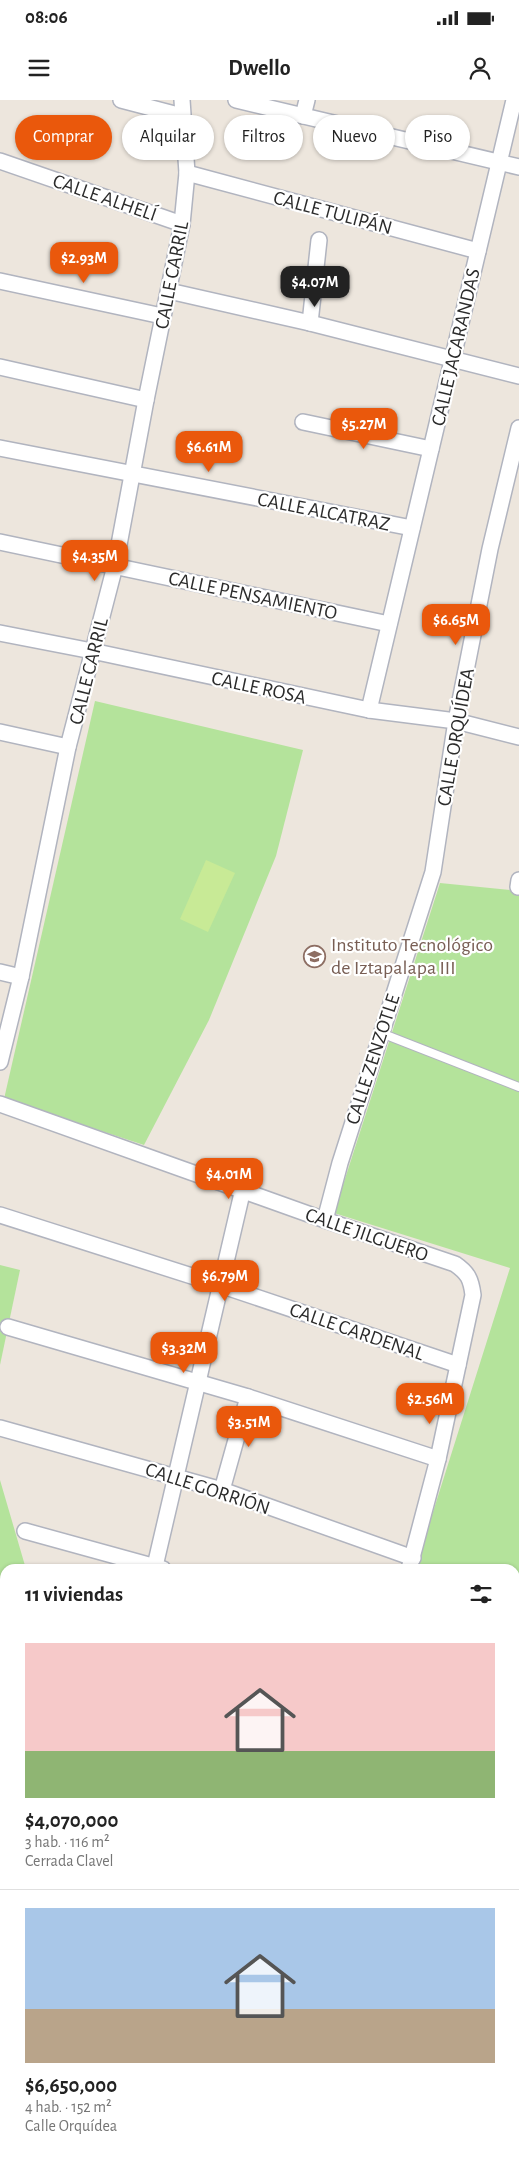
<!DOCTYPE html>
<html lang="es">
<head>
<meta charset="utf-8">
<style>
	body { margin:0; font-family:"Alegreya Sans",sans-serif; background:#f6f6f6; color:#222; height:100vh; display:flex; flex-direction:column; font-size:19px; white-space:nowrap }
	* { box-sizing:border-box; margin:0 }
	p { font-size:16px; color:#767676 }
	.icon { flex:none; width:28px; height:28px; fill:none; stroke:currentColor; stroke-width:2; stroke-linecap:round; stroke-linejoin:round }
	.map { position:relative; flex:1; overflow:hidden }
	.side { position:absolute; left:0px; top:1464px; width:520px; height:601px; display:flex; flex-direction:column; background:#fff; border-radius:15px 15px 0 0; box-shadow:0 1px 4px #0004 }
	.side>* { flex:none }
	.top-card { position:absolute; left:15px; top:15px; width:490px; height:45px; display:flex; gap:10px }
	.price { position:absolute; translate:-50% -42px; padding:0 11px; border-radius:10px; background:#ea580c; color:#fff; font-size:16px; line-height:32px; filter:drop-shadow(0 1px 2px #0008) }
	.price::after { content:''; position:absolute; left:50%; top:30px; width:15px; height:11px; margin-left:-8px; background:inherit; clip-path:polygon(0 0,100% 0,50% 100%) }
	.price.active { background:#222; color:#fff }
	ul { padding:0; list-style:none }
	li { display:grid; align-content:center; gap:10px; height:265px; padding:0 25px }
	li+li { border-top:1px solid #e0e0e0 }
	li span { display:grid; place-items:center; height:155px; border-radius:0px; color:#555 }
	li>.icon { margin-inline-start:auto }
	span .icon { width:90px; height:90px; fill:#fffc; stroke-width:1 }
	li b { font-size:21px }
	h2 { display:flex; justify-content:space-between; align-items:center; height:60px; padding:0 25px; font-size:21px }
	.chip { padding:0 18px; border-radius:22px; background:#fff; box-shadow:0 1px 4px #0004; font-size:18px; line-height:45px }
	.chip.active { background:#ea580c; color:#fff }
	.status { display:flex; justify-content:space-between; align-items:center; height:35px; padding:0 25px; background:#fff; direction:ltr }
	.status svg { height:14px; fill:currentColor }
	header { display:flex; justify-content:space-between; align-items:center; height:65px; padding:0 25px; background:#fff; font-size:22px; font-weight:600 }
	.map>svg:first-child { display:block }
	.green { fill:#b4e39b }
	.pitch { fill:#c8ea96 }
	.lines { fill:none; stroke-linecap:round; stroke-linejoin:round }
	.lane-casing { stroke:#b1b4bf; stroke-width:10 }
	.street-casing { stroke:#b1b4bf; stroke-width:18 }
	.lane { stroke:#fff; stroke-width:8 }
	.street { stroke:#fff; stroke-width:15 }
	.labels { text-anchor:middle; stroke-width:4.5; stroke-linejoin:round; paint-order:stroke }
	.street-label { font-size:20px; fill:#2b2b2b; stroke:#fff }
	.education-label { font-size:20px; fill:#785e54; stroke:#fff; text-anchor:start }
</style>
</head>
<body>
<div class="status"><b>08:06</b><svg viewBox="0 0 49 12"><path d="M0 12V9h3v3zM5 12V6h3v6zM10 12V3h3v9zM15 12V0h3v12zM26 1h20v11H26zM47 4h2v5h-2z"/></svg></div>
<header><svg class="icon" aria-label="menu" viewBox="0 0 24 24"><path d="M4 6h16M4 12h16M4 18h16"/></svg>Dwello<svg class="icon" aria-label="person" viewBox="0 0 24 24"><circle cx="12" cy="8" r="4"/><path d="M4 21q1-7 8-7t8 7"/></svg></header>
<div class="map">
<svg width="519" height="2064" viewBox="0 0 519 2064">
	<rect width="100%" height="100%" fill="#ede6dd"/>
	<g class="green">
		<polygon points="95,601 303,650 276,756 209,920 144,1045 4,999"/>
		<polygon points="440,783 519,791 519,2064 0,2064 0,1380 26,1469 5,1469 5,2060 515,2060 515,1469 415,1469 510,1168 334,1113"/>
		<polygon points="0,1165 20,1170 0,1265"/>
	</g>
	<polygon class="pitch" points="206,760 235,773 208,832 180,819"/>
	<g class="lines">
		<defs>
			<polyline id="lane" points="381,933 519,987"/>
			<g id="street">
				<polyline points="121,0 182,16"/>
				<polyline points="236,0 519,67"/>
				<polyline points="303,16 307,0"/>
				<polyline points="0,61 182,124"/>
				<polyline points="187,73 478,151"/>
				<polyline points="0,181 162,216"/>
				<polyline points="169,191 310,223 519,276"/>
				<polyline points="310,223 319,140"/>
				<polyline points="0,267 146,300"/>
				<polyline points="303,322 431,349"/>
				<polyline points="0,348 412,428"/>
				<polyline points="0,442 389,524"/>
				<polyline points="0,533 92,551 369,610 456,621 519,637"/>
				<polyline points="369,610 514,0"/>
				<polyline points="0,632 68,647"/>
				<polyline points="518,787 519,780"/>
				<polyline points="0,872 21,877"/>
				<polyline points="0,962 21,877 68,647 115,466 146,300 182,124 187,73 182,0"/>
				<path d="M 0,1004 L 325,1120 L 455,1164 C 468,1173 471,1179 473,1195 L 438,1359 L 409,1469"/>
				<polyline points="0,1115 220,1185 458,1265"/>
				<polyline points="325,1120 340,1063 433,772 456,621 490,449 519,328"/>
				<polyline points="8,1227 248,1297 438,1359"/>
				<polyline points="0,1328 222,1390 413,1458"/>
				<polyline points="222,1390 248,1297"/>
				<polyline points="25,1431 163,1469"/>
				<polyline points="155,1466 243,1089"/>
			</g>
		</defs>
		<use href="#lane" class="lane-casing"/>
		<use href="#street" class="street-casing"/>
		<use href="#lane" class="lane"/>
		<use href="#street" class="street"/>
	</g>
	<defs>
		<symbol id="school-ring" viewBox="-11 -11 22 22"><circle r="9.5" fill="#fff" stroke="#8d6e63" stroke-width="1.5"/><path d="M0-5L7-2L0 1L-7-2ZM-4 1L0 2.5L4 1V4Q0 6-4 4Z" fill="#8d6e63"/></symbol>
	</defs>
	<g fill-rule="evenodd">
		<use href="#school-ring" x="302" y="844" width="25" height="25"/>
	</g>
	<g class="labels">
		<g class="street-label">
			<text transform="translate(105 97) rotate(19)" y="7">CALLE ALHELÍ</text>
			<text transform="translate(333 112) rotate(15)" y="7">CALLE TULIPÁN</text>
			<text transform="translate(171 175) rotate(-79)" y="7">CALLE CARRIL</text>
			<text transform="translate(455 247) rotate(-77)" y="7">CALLE JACARANDAS</text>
			<text transform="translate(324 411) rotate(11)" y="7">CALLE ALCATRAZ</text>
			<text transform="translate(253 495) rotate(12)" y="7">CALLE PENSAMIENTO</text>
			<text transform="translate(88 571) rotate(-76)" y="7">CALLE CARRIL</text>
			<text transform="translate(259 587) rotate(12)" y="7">CALLE ROSA</text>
			<text transform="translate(455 637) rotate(-80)" y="7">CALLE ORQUÍDEA</text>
			<text transform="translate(372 959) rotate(-72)" y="7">CALLE ZENZOTLE</text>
			<text transform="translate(367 1134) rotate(19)" y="7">CALLE JILGUERO</text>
			<text transform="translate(357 1231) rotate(19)" y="7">CALLE CARDENAL</text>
			<text transform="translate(208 1388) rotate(18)" y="7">CALLE GORRIÓN</text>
		</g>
		<g class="education-label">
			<text x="331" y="851">Instituto Tecnológico<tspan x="331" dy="23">de Iztapalapa III</tspan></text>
		</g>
	</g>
</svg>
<b class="price" style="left:84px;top:184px">$2.93M</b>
<b class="price active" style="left:315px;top:208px">$4.07M</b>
<b class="price" style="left:364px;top:350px">$5.27M</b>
<b class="price" style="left:209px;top:373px">$6.61M</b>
<b class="price" style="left:95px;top:482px">$4.35M</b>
<b class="price" style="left:456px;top:546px">$6.65M</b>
<b class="price" style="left:229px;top:1100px">$4.01M</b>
<b class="price" style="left:225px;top:1202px">$6.79M</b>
<b class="price" style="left:184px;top:1274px">$3.32M</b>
<b class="price" style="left:430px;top:1325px">$2.56M</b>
<b class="price" style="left:249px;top:1348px">$3.51M</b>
<div class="top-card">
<a class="chip active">Comprar</a>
<a class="chip">Alquilar</a>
<a class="chip">Filtros</a>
<a class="chip">Nuevo</a>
<a class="chip">Piso</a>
</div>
<section class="side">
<h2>11 viviendas<svg class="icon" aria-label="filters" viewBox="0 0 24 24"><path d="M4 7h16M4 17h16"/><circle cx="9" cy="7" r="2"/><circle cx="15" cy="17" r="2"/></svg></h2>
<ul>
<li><span style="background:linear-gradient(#f6c9c9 70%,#8fb573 0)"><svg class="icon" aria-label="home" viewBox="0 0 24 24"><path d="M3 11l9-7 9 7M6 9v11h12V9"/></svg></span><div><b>$4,070,000</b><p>3 hab. · 116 m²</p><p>Cerrada Clavel</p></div></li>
<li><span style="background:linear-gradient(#a9c7e8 65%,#b9a48a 0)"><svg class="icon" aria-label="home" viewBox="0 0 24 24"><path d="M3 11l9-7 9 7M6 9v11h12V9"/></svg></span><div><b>$6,650,000</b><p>4 hab. · 152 m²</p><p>Calle Orquídea</p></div></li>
</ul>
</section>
</div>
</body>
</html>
